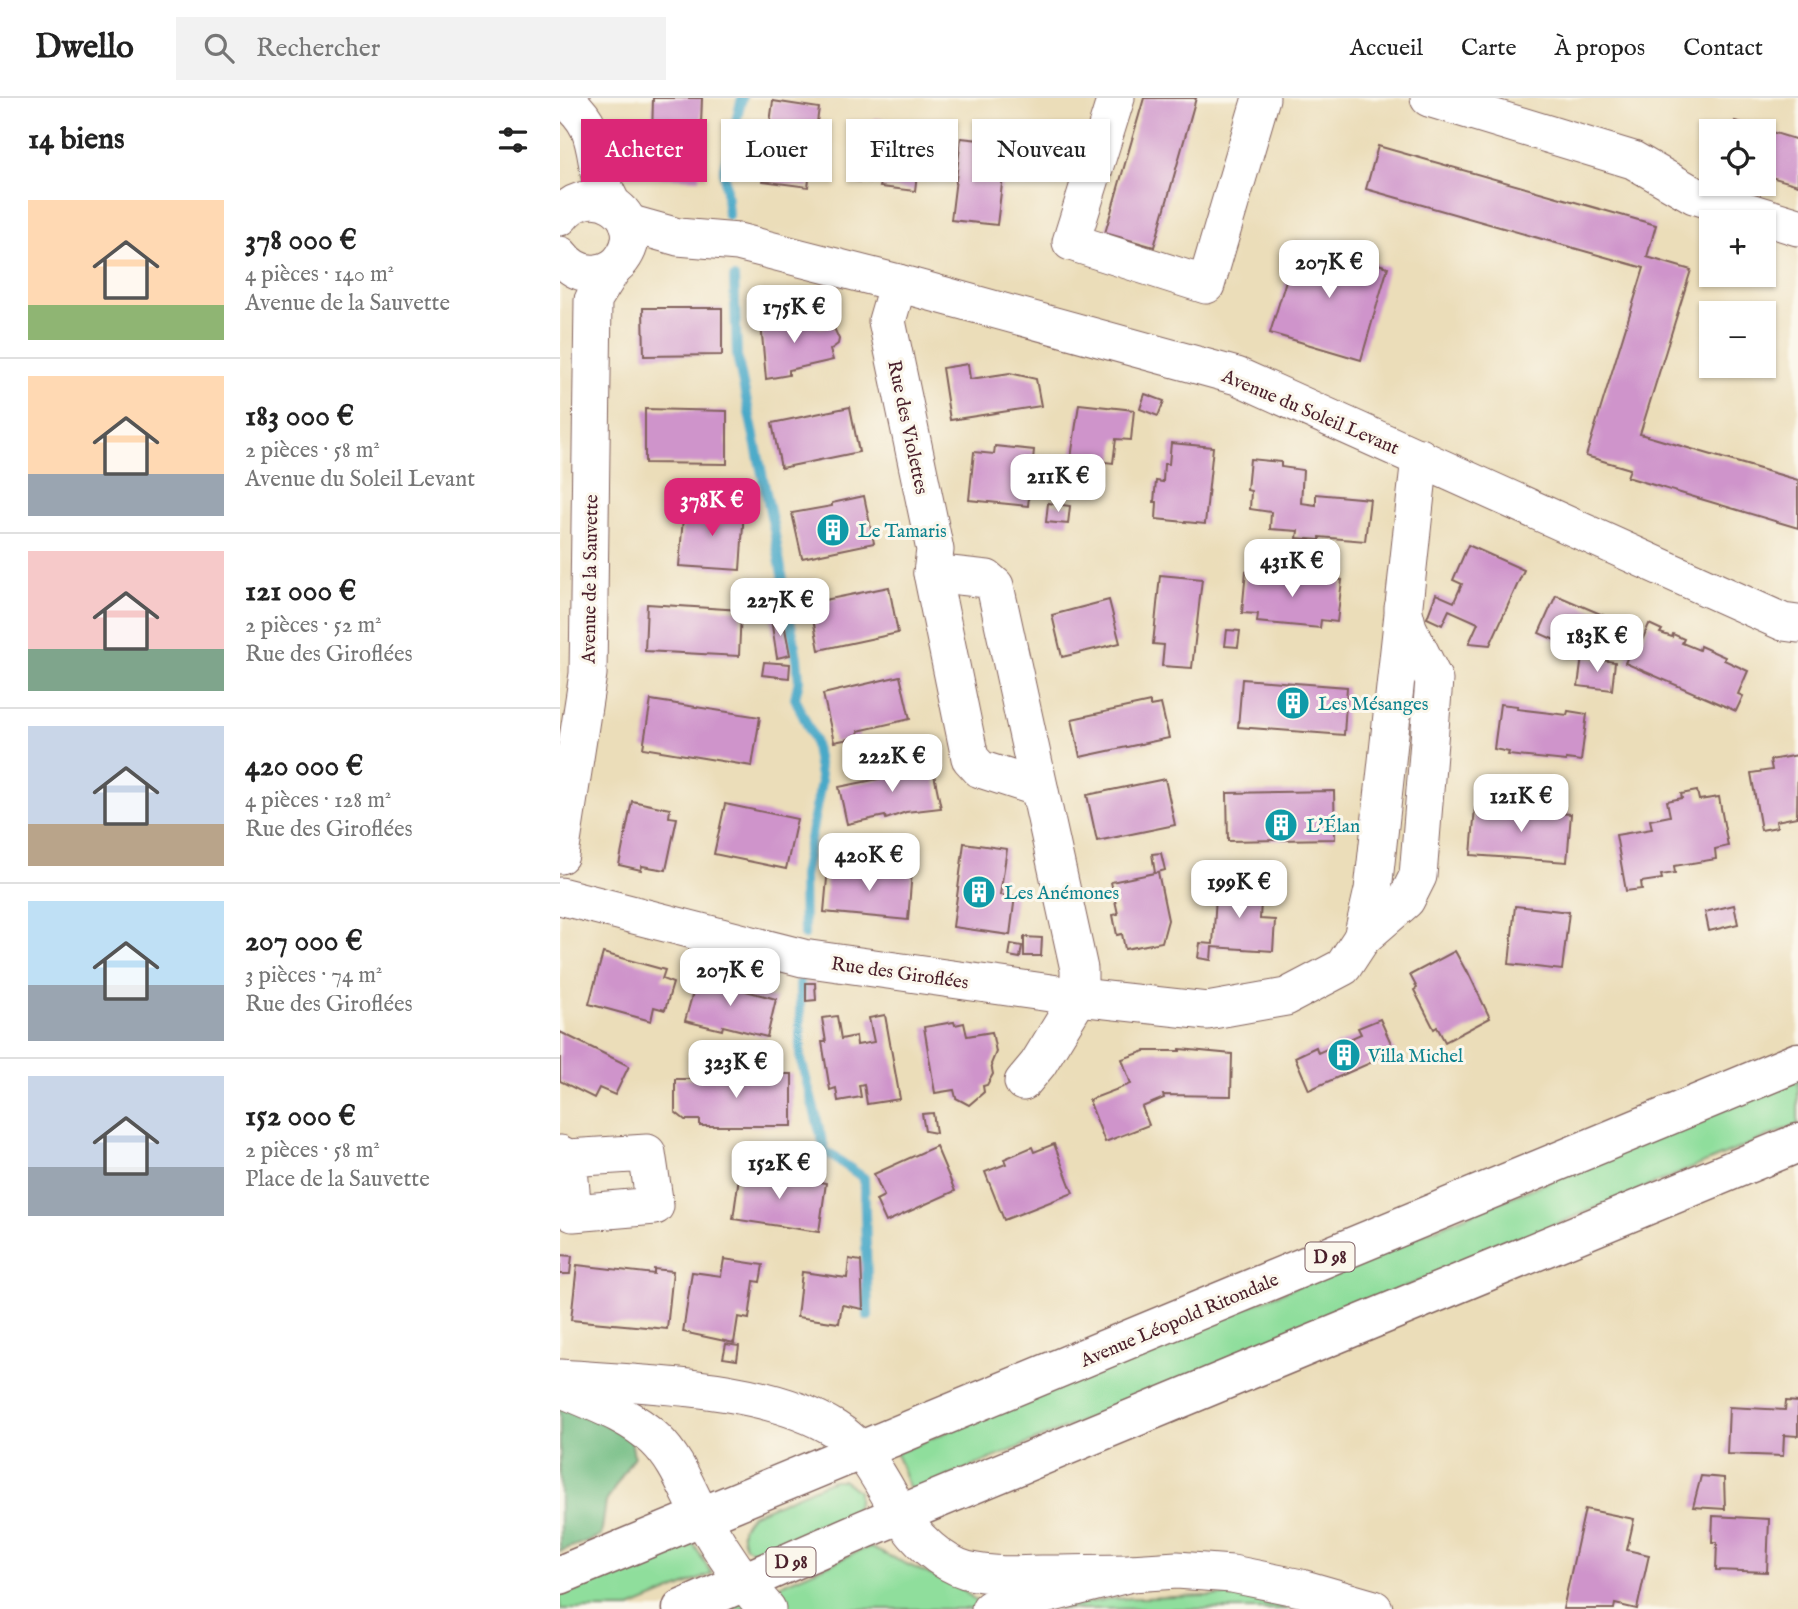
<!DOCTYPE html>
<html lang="fr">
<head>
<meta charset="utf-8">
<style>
	body { margin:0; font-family:"IM FELL English",serif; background:#f2f2f2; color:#222; height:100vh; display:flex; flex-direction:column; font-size:26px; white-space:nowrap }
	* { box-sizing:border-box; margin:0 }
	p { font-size:23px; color:#767676 }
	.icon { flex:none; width:38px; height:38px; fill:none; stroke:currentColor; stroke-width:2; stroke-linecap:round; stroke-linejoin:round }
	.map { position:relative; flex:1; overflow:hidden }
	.drawer { display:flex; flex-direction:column; background:#fff; width:560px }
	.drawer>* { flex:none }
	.top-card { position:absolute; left:21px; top:21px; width:665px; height:63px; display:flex; gap:14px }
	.fabs { position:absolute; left:1139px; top:21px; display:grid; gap:14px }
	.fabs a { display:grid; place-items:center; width:77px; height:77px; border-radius:0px; background:#fff; box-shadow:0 2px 5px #0004; font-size:35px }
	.price { position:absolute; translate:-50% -60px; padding:0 16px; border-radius:14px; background:#fff; color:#222; font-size:23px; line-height:46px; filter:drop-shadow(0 2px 4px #0008) }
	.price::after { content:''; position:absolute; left:50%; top:42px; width:21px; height:16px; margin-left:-10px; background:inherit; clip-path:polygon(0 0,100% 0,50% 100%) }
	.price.active { background:#db2777; color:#fff }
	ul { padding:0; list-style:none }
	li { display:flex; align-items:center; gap:21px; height:175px; padding:0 28px }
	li+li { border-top:2px solid #e0e0e0 }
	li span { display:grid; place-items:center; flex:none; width:196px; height:140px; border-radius:0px; color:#555 }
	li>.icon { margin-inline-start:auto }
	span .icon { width:84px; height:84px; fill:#fffc; stroke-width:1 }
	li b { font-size:30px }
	h2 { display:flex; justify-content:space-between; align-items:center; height:84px; padding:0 28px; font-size:30px }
	.chip { padding:0 24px; border-radius:0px; background:#fff; box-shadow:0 2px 5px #0004; font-size:24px; line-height:63px }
	.chip.active { background:#db2777; color:#fff }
	header { display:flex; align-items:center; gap:42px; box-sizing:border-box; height:98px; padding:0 35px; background:#fff; border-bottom:2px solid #e0e0e0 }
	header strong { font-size:33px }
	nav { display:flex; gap:38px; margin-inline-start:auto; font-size:24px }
	.search { width:490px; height:63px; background:#f2f2f2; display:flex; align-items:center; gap:18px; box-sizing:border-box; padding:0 24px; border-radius:0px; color:#767676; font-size:26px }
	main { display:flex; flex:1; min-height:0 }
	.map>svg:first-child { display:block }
	.green { fill:#8fde9c; stroke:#6c7e64; stroke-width:2 }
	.forest { fill:#73bd84; stroke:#5e6e58; stroke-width:2 }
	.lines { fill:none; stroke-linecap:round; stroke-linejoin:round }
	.stream { stroke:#49a9c8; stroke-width:10 }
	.building { fill:#cf94cb }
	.minor-casing { stroke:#82625d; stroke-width:39 }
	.highway-casing { stroke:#82625d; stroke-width:41 }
	.minor { stroke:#fff; stroke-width:37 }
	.highway { stroke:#fff; stroke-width:38 }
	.labels { text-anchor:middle; stroke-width:6; stroke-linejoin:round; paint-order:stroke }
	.shield { fill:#fbf7ec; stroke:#7f6065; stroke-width:2 }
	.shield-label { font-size:18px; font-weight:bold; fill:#4a1f2b }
	.street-label { font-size:19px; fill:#4a1f2b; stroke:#fbf7ec }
	.culture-label { font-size:19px; fill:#0d838f; stroke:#fbf7ec; text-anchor:start }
</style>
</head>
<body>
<header>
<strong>Dwello</strong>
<div class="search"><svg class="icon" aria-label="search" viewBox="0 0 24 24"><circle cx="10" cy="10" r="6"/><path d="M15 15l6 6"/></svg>Rechercher</div>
<nav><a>Accueil</a><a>Carte</a><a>À propos</a><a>Contact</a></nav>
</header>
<main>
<section class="drawer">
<h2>14 biens<svg class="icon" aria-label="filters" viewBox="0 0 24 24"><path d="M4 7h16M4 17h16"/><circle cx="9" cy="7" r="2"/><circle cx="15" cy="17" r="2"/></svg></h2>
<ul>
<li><span style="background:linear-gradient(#ffd9b3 75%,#8fb573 0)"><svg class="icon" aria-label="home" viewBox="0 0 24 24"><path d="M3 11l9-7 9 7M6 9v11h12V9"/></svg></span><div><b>378 000 €</b><p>4 pièces · 140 m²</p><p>Avenue de la Sauvette</p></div></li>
<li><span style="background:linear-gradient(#ffd9b3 70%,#9aa5b1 0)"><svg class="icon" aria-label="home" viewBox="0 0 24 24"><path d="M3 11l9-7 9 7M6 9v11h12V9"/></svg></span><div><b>183 000 €</b><p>2 pièces · 58 m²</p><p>Avenue du Soleil Levant</p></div></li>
<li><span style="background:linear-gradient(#f6c9c9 70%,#7fa58c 0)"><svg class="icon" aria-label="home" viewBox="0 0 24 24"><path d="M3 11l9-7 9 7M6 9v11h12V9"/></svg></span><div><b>121 000 €</b><p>2 pièces · 52 m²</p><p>Rue des Giroflées</p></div></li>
<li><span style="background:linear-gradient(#c9d6e8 70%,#b9a48a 0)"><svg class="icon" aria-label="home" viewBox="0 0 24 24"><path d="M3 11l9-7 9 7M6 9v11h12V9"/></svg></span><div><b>420 000 €</b><p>4 pièces · 128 m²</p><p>Rue des Giroflées</p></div></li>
<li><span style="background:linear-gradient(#bfe0f5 60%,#9aa5b1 0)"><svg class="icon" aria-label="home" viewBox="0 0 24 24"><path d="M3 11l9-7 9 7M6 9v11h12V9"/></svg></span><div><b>207 000 €</b><p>3 pièces · 74 m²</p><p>Rue des Giroflées</p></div></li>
<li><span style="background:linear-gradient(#c9d6e8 65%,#9aa5b1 0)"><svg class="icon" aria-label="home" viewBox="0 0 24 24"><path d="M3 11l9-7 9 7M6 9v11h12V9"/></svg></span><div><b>152 000 €</b><p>2 pièces · 58 m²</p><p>Place de la Sauvette</p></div></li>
</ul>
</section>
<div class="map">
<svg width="1238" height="1511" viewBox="0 0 1238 1511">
	<rect width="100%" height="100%" fill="#fbf7ec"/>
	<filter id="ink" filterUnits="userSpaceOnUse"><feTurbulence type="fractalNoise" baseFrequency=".0143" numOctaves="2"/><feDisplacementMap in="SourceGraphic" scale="14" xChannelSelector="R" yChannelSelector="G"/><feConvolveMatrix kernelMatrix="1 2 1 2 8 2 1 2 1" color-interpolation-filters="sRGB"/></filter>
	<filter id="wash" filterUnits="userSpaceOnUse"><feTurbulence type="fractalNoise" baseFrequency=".00686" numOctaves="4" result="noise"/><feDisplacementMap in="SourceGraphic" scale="28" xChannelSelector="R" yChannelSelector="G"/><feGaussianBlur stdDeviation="1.57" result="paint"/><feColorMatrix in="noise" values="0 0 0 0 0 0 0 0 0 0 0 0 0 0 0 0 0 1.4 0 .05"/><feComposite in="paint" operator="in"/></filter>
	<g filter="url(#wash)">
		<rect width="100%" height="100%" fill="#ebddb9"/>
		<g class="green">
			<polygon points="1238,980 1238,1026 351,1394 336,1355"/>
			<path d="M 273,1382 L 283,1382 L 298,1393 L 298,1406 L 292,1419 L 205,1453 L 195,1454 L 185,1448 C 179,1434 181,1428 191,1417 Z"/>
			<polygon points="131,1442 152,1476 68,1511 0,1511 0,1494"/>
			<polygon points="309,1449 404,1492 424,1511 164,1511"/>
			<polygon points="680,1497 729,1511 496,1511 547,1501"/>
		</g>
		<polygon class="forest" points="0,1307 70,1337 74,1358 46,1404 41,1438 0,1453"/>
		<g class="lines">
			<g class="stream">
				<polyline points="168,117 164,70 182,0"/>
				<polyline points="174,180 177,258 214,432 237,560 239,582 235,600 254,642 261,684 243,778 244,837"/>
				<polyline points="240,885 240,958 265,1053 304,1080 308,1218"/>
			</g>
		</g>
		<g id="blocks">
			<g class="building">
				<polygon points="93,0 142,0 139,81 91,79"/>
				<polygon points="584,0 636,0 594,149 545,135"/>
				<polygon points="213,3 259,10 248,89 202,83"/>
				<polygon points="314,20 350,24 346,55 359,57 355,93 320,89 321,85 294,83 298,50 311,51"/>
				<polygon points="1175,23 1238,42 1238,87 1204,77 1204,33 1172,33"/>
				<polygon points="401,40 447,45 437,127 391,122"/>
				<polygon points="818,48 1096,127 1087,159 1131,172 1080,336 1238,382 1238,430 1067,379 1070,371 1026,358 1084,170 806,91"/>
				<polygon points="738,143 828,169 801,262 710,235"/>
				<polygon points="83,210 162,210 162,257 84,258"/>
				<polygon points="200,214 262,230 268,228 274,230 279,241 278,246 270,252 273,262 229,272 229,277 206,281"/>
				<polygon points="408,266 410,281 450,275 476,281 481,308 390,322 382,270"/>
				<polygon points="585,296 604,303 598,318 580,311"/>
				<polygon points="519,306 574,312 571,342 556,341 553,365 511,360"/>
				<polygon points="290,309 299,354 221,370 212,325"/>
				<polygon points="85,311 167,313 167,366 85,365"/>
				<polygon points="611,345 653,349 645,426 596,421 597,404 594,404 596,383 603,384 604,366 609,366"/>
				<polygon points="435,348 474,352 468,408 409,402 414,354 434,356"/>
				<polygon points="690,361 721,364 721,369 743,372 741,405 756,407 756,396 810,401 805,443 760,439 760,442 737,440 738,433 710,431 711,414 690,411 691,393 687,392"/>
				<polygon points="304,398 314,445 242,460 232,415 272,408 272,405"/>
				<polygon points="488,405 510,408 508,426 486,424"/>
				<polygon points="124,408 184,412 180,472 119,468"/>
				<polygon points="908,447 964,472 930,547 909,545 918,525 889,512 882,527 867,520 876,496 894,504 902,486 893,482"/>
				<polygon points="686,473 738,481 738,477 782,482 777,524 761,522 760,530 697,524 698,516 682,515"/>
				<polygon points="600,477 642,481 632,570 602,568 604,547 593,546"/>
				<polygon points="329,489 338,535 259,552 250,505"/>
				<polygon points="186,494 198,494 198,506 186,505"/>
				<polygon points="996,497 1043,517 1026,556 979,535"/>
				<polygon points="549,502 560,545 502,559 492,517"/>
				<polygon points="87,506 181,512 179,558 85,553"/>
				<polygon points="223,520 230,557 217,560 211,521"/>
				<polygon points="1089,526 1102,532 1100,535 1112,539 1113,536 1124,541 1122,545 1139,552 1140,548 1165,559 1164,562 1188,573 1178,596 1183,598 1176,613 1065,565 1072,549 1078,552"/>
				<polygon points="667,532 680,533 678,549 665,548"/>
				<polygon points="1022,559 1055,564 1052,592 1018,588"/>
				<polygon points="204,564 230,566 229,580 202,577"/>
				<polygon points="340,578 350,621 298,633 299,639 274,644 263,596"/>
				<polygon points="682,581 787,589 784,637 678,629"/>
				<polygon points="91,602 200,619 192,668 83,650"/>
				<polygon points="590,604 590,608 601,606 609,640 520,659 512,621"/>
				<polygon points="940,606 958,608 957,611 1007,617 1008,613 1027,616 1021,663 1006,661 1006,663 948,657 949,654 934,651"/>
				<polygon points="1238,657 1237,719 1216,723 1217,729 1201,732 1191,675 1212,672 1210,662"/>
				<polygon points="371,662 381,710 346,714 326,721 325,718 287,726 279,689 338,677 336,669"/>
				<polygon points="605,681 615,727 537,743 527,697"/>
				<polygon points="774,693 775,741 668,743 667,695"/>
				<polygon points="1137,693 1139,702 1159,699 1168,748 1155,751 1156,761 1114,768 1115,775 1101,777 1102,781 1081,784 1082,791 1066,793 1056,737 1092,731 1090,722 1110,718 1107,703 1122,700 1121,696"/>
				<polygon points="72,703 110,711 109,719 117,720 106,772 82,768 81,772 59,767"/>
				<polygon points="165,706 237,721 226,771 154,756"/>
				<polygon points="915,709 1011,716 1007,764 911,757"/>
				<polygon points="404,745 447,751 440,797 455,798 450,837 393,829"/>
				<polygon points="601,755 605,772 598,774 608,822 602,844 565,851 562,836 557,837 553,817 558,816 551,784 595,775 592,756"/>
				<polygon points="268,769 320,774 320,770 352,773 348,822 264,814"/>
				<polygon points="657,783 702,786 700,821 715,822 713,853 652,849 651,862 638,860 640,845 653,846"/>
				<polygon points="1174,807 1178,826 1149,833 1145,814"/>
				<polygon points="955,808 1009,814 1002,872 949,866"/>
				<polygon points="464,839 482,840 481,858 464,858"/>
				<polygon points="451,846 462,848 460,860 449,858"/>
				<polygon points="895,853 906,873 907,872 930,920 885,944 877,929 874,931 854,892 857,890 850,877"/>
				<polygon points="43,855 105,872 102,881 113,885 105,912 94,909 91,923 29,906"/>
				<polygon points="137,880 216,901 207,939 163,928 162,932 125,923"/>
				<polygon points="246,885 255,885 256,902 246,903"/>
				<polygon points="325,917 340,1001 307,1006 304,986 299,987 301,999 278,1003 276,990 270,992 262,944 266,944 262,920 277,918 281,941 296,938 297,947 314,944 309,920"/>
				<polygon points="820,921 835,954 749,992 735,959 756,949 758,955 801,936 798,930"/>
				<polygon points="394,924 395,927 404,925 407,938 432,934 436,954 431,966 433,976 427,987 423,988 424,994 409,1007 396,1000 394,992 375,995 364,929"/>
				<polygon points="0,934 69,968 55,997 39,990 34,1000 0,983"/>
				<polygon points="620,951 672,956 671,998 603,997 604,1000 582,1009 589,1027 545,1044 529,1002 571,986 562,961 585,953 620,953"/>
				<polygon points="140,976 232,976 232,1028 140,1028 140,1022 125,1022 115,1014 115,981 140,981"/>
				<polygon points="373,1015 376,1035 365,1033 362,1016"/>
				<polygon points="494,1046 513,1095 444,1122 425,1074 446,1066 444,1061 472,1049 474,1054"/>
				<polygon points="376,1048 395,1093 326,1124 316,1102 324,1098 314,1076"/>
				<polygon points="180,1072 266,1085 259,1134 173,1121"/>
				<polygon points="0,1157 12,1158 10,1176 0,1176"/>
				<polygon points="164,1161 203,1167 200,1184 194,1183 189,1221 178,1219 174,1245 123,1234 132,1174 161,1178"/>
				<polygon points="289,1161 301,1163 303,1211 282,1207 279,1225 237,1219 242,1174 287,1180"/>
				<polygon points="17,1167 94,1176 94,1171 113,1173 107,1231 11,1222"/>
				<polygon points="166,1246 179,1248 177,1262 163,1260"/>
				<polygon points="1226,1303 1238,1304 1238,1338 1224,1337 1223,1358 1167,1356 1169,1309 1225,1312"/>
				<polygon points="1141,1378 1164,1380 1165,1411 1133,1409"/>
				<polygon points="1025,1411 1074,1421 1067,1452 1089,1457 1077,1511 1055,1506 1054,1511 1003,1511"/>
				<polygon points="1153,1418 1209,1421 1207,1474 1156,1472 1157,1444 1152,1444"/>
			</g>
		</g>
	</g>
	<g filter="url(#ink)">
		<use href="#blocks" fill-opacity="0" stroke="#82625d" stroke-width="2"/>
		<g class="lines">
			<defs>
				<g id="minor">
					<path d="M 4,0 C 33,24 33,40 39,74 C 41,85 47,96 52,106"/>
					<polyline points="556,0 511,144 646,187 701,0"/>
					<polyline points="869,0 1073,62 1134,97 1238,129"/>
					<path d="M 0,119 C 31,77 90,117 64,158 C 58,168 48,174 37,175 C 21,177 9,169 0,157"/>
					<polyline points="68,125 118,139 178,144 338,185 677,278 1223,524 1238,526"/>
					<polyline points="338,185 327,223 375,452 372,475 427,481 435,488 519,871 519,899 478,966 463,984"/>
					<polyline points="372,475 410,660 420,671 479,690"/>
					<polyline points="0,757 28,576 33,202 53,170"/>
					<polyline points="0,798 243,860 519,899 647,913 726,899 783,869 802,840 846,802 858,778 874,582 848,530 843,510"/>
					<polyline points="802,840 813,792 860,359"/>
					<polyline points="0,1056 8,1060 87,1055 95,1108 13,1115 8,1060"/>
					<path d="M 0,1280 C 85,1287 201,1286 275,1331 C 308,1351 323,1387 342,1419 C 356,1441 380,1464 406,1472 C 430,1478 456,1477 481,1476 C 511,1476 541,1475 571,1475"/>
					<path d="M 0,1290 C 32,1304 70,1317 95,1341 C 118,1363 127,1392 142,1419 C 161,1452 181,1483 207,1511"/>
					<polyline points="430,1511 571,1475 617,1472 672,1476 741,1490 814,1511"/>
				</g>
				<g id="highway">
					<polyline points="0,1477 1238,964"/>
					<polyline points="122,1511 305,1431 1238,1045"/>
				</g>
			</defs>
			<use href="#minor" class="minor-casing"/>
			<use href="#highway" class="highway-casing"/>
			<use href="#minor" class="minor"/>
			<use href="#highway" class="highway"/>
		</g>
	</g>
	<defs>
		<symbol id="building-disc" viewBox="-11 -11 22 22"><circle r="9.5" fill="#0f9aa8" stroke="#fbf7ec"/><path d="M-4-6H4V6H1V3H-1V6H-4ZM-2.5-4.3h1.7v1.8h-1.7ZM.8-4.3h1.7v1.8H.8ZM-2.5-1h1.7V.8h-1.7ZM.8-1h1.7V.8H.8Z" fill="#fff"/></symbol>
	</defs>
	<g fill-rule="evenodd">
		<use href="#building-disc" x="254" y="413" width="38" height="38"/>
		<use href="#building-disc" x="714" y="586" width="38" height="38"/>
		<use href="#building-disc" x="702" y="708" width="38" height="38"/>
		<use href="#building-disc" x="400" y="775" width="38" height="38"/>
		<use href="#building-disc" x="765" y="938" width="38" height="38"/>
	</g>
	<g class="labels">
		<g class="shield">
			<rect x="745.5" y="1144.5" width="49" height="29" rx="5"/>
			<rect x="206.5" y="1449.5" width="49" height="29" rx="5"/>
		</g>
		<g class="shield-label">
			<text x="770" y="1165">D 98</text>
			<text x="231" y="1470">D 98</text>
		</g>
		<g class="street-label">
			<text transform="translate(751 313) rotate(23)" y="7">Avenue du Soleil Levant</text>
			<text transform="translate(349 329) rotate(78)" y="7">Rue des Violettes</text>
			<text transform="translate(29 481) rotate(-89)" y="7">Avenue de la Sauvette</text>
			<text transform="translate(340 874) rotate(8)" y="7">Rue des Giroflées</text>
			<text transform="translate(619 1221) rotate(-23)" y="7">Avenue Léopold Ritondale</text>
		</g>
		<g class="culture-label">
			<text x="298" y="439">Le Tamaris</text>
			<text x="758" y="612">Les Mésanges</text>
			<text x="746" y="734">L'Élan</text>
			<text x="444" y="801">Les Anémones</text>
			<text x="808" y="964">Villa Michel</text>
		</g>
	</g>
</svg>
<div class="fabs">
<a><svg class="icon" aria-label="locate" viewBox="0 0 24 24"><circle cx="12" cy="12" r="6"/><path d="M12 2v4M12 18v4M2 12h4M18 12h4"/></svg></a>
<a>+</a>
<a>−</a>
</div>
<b class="price" style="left:769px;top:202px">207K €</b>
<b class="price" style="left:234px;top:247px">175K €</b>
<b class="price" style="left:498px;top:416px">211K €</b>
<b class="price active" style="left:152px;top:440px">378K €</b>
<b class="price" style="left:732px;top:501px">431K €</b>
<b class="price" style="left:220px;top:540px">227K €</b>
<b class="price" style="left:1037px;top:576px">183K €</b>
<b class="price" style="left:332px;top:696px">222K €</b>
<b class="price" style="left:961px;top:736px">121K €</b>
<b class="price" style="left:309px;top:795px">420K €</b>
<b class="price" style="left:679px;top:822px">199K €</b>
<b class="price" style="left:170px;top:910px">207K €</b>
<b class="price" style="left:176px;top:1002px">323K €</b>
<b class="price" style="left:219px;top:1103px">152K €</b>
<div class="top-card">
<a class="chip active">Acheter</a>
<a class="chip">Louer</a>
<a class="chip">Filtres</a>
<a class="chip">Nouveau</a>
</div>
</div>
</main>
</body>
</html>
